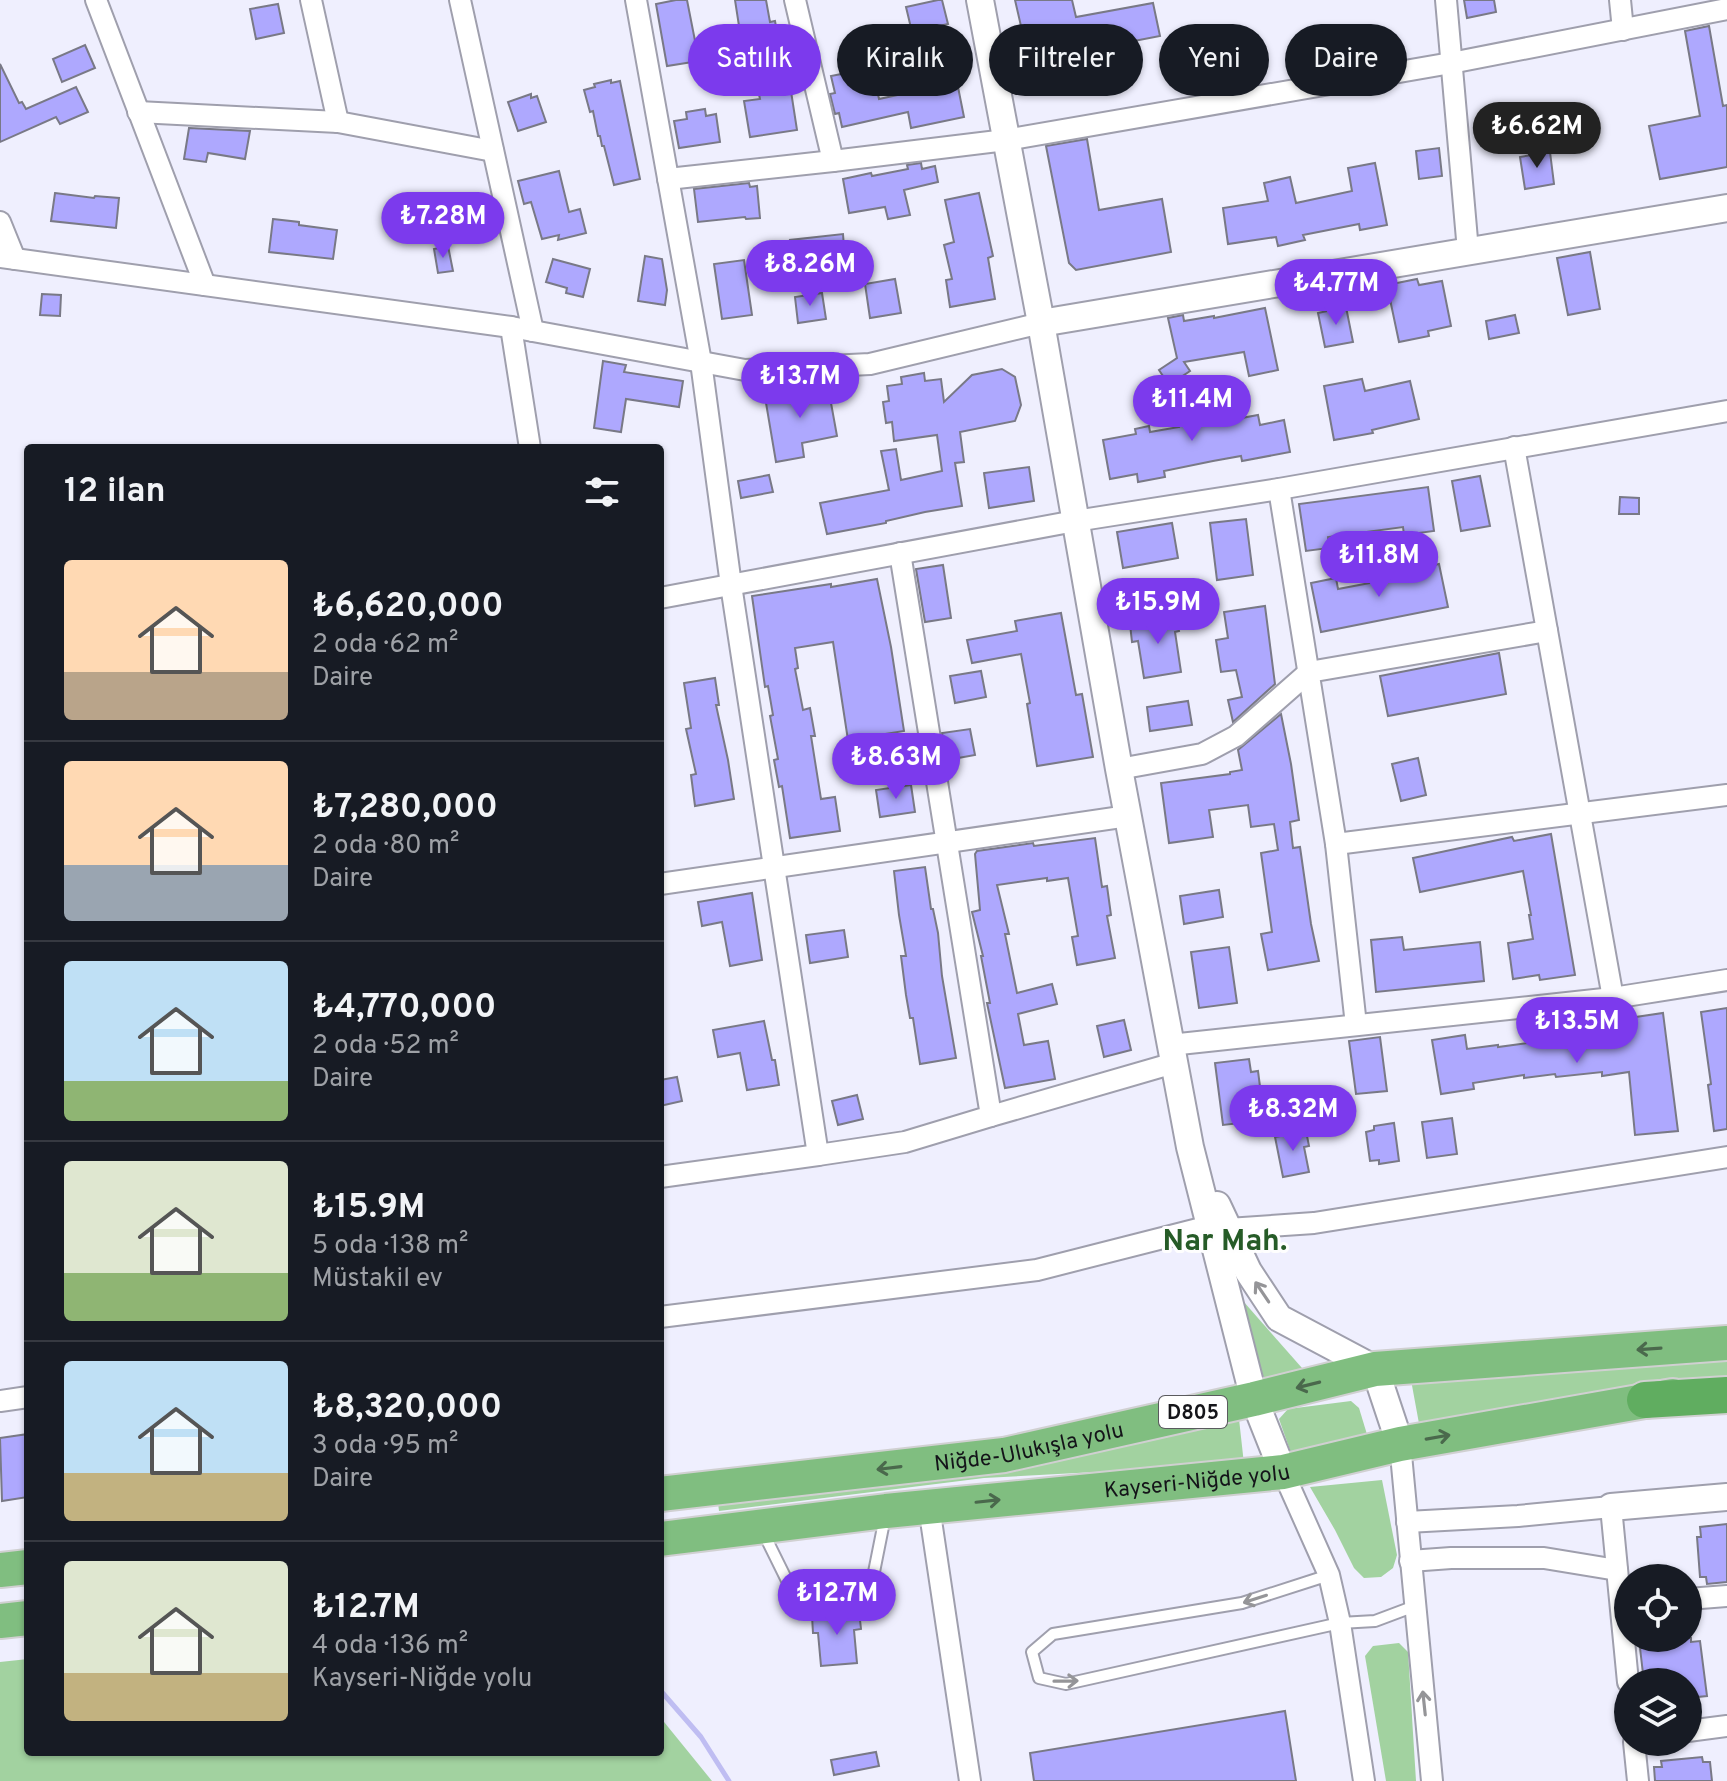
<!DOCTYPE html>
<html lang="tr">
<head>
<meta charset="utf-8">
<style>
	body { margin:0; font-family:Overpass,sans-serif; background:#242831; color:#f1f3f6; height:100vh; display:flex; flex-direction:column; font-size:30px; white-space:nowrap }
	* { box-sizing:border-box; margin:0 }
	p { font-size:26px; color:#9ea1a6 }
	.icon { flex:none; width:44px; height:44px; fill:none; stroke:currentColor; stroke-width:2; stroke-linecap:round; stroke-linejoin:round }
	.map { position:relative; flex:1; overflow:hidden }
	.panel { position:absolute; left:24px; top:444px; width:640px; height:1312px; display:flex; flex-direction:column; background:#171b24; border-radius:8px; box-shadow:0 2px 6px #0004 }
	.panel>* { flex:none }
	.top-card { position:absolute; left:688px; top:24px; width:760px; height:72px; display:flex; gap:16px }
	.buttons { position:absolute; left:1614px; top:1564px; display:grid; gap:16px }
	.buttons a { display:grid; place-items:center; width:88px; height:88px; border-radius:50%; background:#171b24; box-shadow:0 2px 6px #0004; font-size:40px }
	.price { position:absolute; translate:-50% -68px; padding:0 18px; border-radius:28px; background:#7c3aed; color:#fff; font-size:26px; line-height:52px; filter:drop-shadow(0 2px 4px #0008) }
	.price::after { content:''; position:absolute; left:50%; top:48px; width:24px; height:18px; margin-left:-12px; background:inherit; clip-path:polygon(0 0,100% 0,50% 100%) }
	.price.active { background:#222; color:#fff }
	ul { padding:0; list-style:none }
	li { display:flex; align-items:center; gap:24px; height:200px; padding:0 40px }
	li+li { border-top:2px solid #363941 }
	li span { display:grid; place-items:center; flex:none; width:224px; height:160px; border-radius:8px; color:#555 }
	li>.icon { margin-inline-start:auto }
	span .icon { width:96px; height:96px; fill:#fffc; stroke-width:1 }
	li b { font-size:34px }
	h2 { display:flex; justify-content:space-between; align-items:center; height:96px; padding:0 40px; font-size:34px }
	.tag { padding:0 28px; border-radius:36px; background:#171b24; box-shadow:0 2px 6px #0004; font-size:28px; line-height:72px }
	.tag.active { background:#7c3aed; color:#fff }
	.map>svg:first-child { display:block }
	.green { fill:#a2d2a0 }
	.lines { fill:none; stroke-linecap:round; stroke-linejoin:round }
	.stream { stroke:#bfbdf2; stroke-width:5 }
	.building { fill:#aea8fe; stroke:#797986; stroke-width:2 }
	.service-casing { stroke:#9f9fad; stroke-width:14 }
	.minor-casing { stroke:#9f9fad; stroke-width:24 }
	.tertiary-casing { stroke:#9f9fad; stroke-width:30 }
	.trunk-casing { stroke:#d0d0d1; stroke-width:38 }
	.motorway-casing { stroke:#d0d0d1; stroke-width:40 }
	.service { stroke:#fff; stroke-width:10 }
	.minor { stroke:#fff; stroke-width:20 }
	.tertiary { stroke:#fff; stroke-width:26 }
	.trunk { stroke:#80be80; stroke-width:34 }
	.motorway { stroke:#60ad60; stroke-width:36 }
	.oneway { stroke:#959598 }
	.oneway2 { stroke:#4a694c }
	.labels { text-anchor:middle; stroke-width:6; stroke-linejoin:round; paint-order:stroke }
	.shield { fill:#fefefe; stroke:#5a5a5e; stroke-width:2 }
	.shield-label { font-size:20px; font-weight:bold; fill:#141419 }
	.street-label { font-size:22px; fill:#141419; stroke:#fefefe }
	.district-label { font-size:30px; font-weight:bold; fill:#265b27; stroke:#fefefe }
</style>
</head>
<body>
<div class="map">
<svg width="1727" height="1781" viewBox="0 0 1727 1781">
	<rect width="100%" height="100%" fill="#efeffe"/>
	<g class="green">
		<polygon points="1236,1293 1302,1368 1297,1376 1269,1382 1261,1374"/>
		<polygon points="1727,1356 1727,1377 1634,1389 1420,1429 1411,1380"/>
		<polygon points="1351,1401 1359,1408 1369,1441 1291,1453 1279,1419 1288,1409"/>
		<polygon points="1239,1419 1244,1464 984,1478 719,1511 718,1503"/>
		<polygon points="1382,1480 1397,1555 1393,1568 1381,1577 1364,1578 1354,1568 1335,1530 1310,1487"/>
		<polygon points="1399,1643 1408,1652 1416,1781 1386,1781 1365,1656 1373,1646"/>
		<polygon points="28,1659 28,1752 660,1752 660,1717 712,1781 0,1781 0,1662"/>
	</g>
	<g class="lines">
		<polyline class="stream" points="660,1690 701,1737 729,1781"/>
	</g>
	<g class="building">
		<polygon points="676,0 687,0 699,61 667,66 656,4"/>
		<polygon points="735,0 766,0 770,22 775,21 782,60 786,59 797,130 750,137 744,101 760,99 749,50 743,52"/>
		<polygon points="938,0 942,0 948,24 912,32 906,7"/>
		<polygon points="1015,0 1072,0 1076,17 1153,3 1160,36 1103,47 1103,44 1029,61"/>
		<polygon points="1464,0 1494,0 1496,12 1467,18"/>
		<polygon points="278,4 284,33 256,39 250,9"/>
		<polygon points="1709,26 1723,106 1727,105 1727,167 1660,179 1649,126 1700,116 1685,31"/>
		<polygon points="85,45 95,68 62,82 53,59"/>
		<polygon points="0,64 19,103 22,102 26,109 76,87 88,112 60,124 56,117 0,142"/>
		<polygon points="872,68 879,99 957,82 964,117 911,128 908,112 842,127 839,113 835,114 830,94 835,93 831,76"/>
		<polygon points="611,80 611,83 620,81 640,179 614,185 604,146 602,146 600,136 598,136 593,111 590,112 584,90 595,87 594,84"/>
		<polygon points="531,94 531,98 537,96 546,122 518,131 508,102"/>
		<polygon points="705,109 706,116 716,114 720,142 679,148 674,121 687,119 686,112"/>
		<polygon points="189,128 250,131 245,159 208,153 206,162 184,159"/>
		<polygon points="1087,139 1099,210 1162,199 1171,252 1076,270 1069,263 1046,146"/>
		<polygon points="1439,148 1442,176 1419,179 1416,151"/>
		<polygon points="1550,152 1554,184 1525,189 1520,157"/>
		<polygon points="921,163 922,169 935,166 938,182 904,190 910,215 888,219 885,207 849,213 843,179 871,173 872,176 908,169 907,165"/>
		<polygon points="1375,163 1387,225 1360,230 1359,224 1303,235 1305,240 1278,246 1276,237 1228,244 1223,208 1268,201 1264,183 1290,177 1296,203 1352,191 1348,168"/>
		<polygon points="559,171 569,212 580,209 586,233 558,240 559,235 542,239 531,202 524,204 518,181"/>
		<polygon points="749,183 750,187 757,186 760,218 746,219 745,217 698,222 694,189"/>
		<polygon points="55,193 94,198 95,196 119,198 116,228 51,221"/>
		<polygon points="979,193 993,256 988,258 995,299 950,307 946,280 952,279 944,245 954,242 945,200"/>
		<polygon points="273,219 299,222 299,225 337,230 333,259 269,252"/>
		<polygon points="843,234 844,247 792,253 790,240"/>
		<polygon points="448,246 453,271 438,273 434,249"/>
		<polygon points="1590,252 1600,309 1568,315 1557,258"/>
		<polygon points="645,256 662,259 667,290 665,305 638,301"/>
		<polygon points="553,259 590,269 583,297 566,293 567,288 546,282"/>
		<polygon points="744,260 752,315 722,319 714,264"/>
		<polygon points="895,279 901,313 870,318 865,284"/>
		<polygon points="1417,279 1419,285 1442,281 1451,326 1428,331 1429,336 1399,342 1387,285"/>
		<polygon points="822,293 826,319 798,323 795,297"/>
		<polygon points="42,294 61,295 60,316 40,315"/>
		<polygon points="1346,307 1353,342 1325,347 1318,313"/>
		<polygon points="1265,308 1278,370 1249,376 1244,352 1184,362 1190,371 1169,385 1159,370 1177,358 1168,318 1183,315 1184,321 1214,316 1214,318"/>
		<polygon points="1515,315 1519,333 1489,339 1486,321"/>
		<polygon points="603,361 626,365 624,372 683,381 679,407 626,399 621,432 594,428"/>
		<polygon points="1002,369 1015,377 1021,405 1015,421 960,432 964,462 955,463 962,506 925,512 886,521 886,523 827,534 820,503 889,490 881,451 896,449 901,480 942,471 937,435 894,441 892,422 886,423 883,402 889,401 887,386 902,384 901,377 924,373 925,381 941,379 944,402 972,375"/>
		<polygon points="1362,379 1365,391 1410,381 1419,419 1372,430 1373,433 1334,440 1324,386"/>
		<polygon points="827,381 837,436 802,443 804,457 776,462 765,397 805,390 804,385"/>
		<polygon points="1199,393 1204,425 1258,415 1260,425 1284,420 1290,452 1242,461 1241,456 1213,461 1164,471 1165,477 1138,482 1137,474 1110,479 1103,440 1136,434 1135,429 1149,426 1150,432 1179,427 1175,397"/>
		<polygon points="1029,467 1034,501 989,508 984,473"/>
		<polygon points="769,475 773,492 741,498 738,481"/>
		<polygon points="1480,476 1490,526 1461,531 1452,481"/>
		<polygon points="1428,487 1434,531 1404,535 1403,527 1328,537 1329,548 1306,551 1299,504"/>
		<polygon points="1620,497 1639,498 1639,514 1619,514"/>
		<polygon points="1246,519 1253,575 1217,580 1210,523"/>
		<polygon points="1172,523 1178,558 1123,568 1117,532"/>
		<polygon points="1439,564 1448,607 1321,632 1311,583 1336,578 1338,589 1412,575 1411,570"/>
		<polygon points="943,565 951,618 925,622 916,569"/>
		<polygon points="877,579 891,647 904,731 848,740 833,642 795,648 798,668 795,669 803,710 810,708 815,736 811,736 821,799 835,797 840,831 790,838 782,786 779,787 774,760 778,759 770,716 773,715 768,686 765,687 752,596 831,584 831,587"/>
		<polygon points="1265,606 1275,684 1233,722 1228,700 1242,697 1236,670 1221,672 1216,640 1228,638 1224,612"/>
		<polygon points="1061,613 1076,695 1082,694 1093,757 1037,766 1027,704 1030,703 1021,654 972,663 967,640 1017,631 1015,621"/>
		<polygon points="1176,616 1179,631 1175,632 1181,672 1144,678 1138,641 1132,642 1130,624"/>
		<polygon points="1499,653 1506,694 1388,716 1380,676"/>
		<polygon points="981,671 986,697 955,703 950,676"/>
		<polygon points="715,678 719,705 716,705 728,760 734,799 695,806 691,775 696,774 686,729 691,728 684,683"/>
		<polygon points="1188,701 1192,725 1150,731 1147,707"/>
		<polygon points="1281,714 1291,764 1299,820 1290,822 1293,848 1300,847 1311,924 1319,961 1268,970 1261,934 1272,932 1261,853 1278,850 1274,824 1251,827 1248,805 1209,810 1213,837 1169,843 1161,783 1230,774 1230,772 1242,770 1238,750"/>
		<polygon points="970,729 975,755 947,760 942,733"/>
		<polygon points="1418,758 1426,795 1401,801 1392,764"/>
		<polygon points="911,785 915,812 880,817 876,790"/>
		<polygon points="1551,834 1575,975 1540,980 1539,975 1513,979 1508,943 1533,939 1529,915 1531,915 1523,871 1420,892 1413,858 1512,837 1514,841"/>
		<polygon points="1095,838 1102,887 1107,886 1111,915 1107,916 1115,958 1077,965 1072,937 1078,936 1068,878 1047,881 1047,878 997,885 1009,934 1005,934 1017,993 1052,984 1057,1004 1018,1014 1024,1045 1048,1041 1055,1079 1005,1088 987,1003 990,1003 981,956 983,956 972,912 980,910 975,854 977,851 1033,843 1034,846"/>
		<polygon points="925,867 931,909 933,909 938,933 942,976 956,1058 920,1064 913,1018 910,1018 906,995 901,956 906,956 899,915 894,871"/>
		<polygon points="1219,890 1223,917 1184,924 1180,896"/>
		<polygon points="752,893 762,960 730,966 722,922 702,926 698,902"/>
		<polygon points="844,930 848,957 810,963 806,935"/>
		<polygon points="1402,937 1404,950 1480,942 1484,981 1376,992 1371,940"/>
		<polygon points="1229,947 1237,1003 1199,1008 1191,952"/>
		<polygon points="1727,1008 1727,1129 1714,1131 1708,1085 1711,1084 1701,1012"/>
		<polygon points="1663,1013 1678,1131 1635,1135 1629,1072 1602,1076 1602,1072 1556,1077 1555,1074 1524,1078 1524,1075 1473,1083 1474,1089 1441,1094 1432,1040 1465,1035 1467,1049 1498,1045 1498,1047 1597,1034 1595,1023"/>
		<polygon points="1124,1020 1131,1050 1104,1057 1097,1026"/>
		<polygon points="764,1021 772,1060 775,1060 779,1085 747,1090 740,1053 718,1057 713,1030"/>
		<polygon points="1380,1037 1387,1091 1356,1094 1349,1041"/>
		<polygon points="1249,1059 1251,1072 1258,1071 1263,1110 1256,1111 1257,1121 1223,1125 1215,1063"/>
		<polygon points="677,1077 682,1101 660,1106 660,1080"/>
		<polygon points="857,1095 863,1119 838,1125 832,1101"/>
		<polygon points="1452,1118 1457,1154 1427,1158 1422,1122"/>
		<polygon points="1394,1123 1399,1161 1379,1164 1379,1160 1370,1161 1366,1132 1374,1130 1374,1126"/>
		<polygon points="1306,1131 1309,1146 1304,1147 1309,1172 1283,1177 1275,1137"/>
		<polygon points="28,1434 28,1497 2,1501 0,1438"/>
		<polygon points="1727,1524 1727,1582 1707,1584 1706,1577 1700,1577 1697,1537 1701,1537 1700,1527"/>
		<polygon points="856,1582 857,1595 810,1600 809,1586"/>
		<polygon points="859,1611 861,1629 854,1630 857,1663 821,1666 818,1633 813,1633 812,1616"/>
		<polygon points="1675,1638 1691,1638 1691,1642 1700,1641 1707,1696 1688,1698 1688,1682 1644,1682 1640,1648 1649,1647 1648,1641"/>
		<polygon points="1285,1711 1296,1781 1034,1781 1030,1753"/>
		<polygon points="876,1752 879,1766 834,1775 831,1760"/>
		<polygon points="1702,1757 1703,1762 1710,1762 1712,1781 1655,1781 1654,1767 1662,1767 1661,1761"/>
	</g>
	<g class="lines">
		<defs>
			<g id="service">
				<polyline points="763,1532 801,1609 868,1602 885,1517"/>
				<polyline points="1329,1575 1242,1603 1053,1634 1032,1652 1039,1678 1066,1684 1340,1623 1375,1621 1415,1606"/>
			</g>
			<g id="minor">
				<polyline points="96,0 205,285"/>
				<polyline points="311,0 338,122"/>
				<polyline points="460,0 533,331"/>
				<polyline points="636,0 701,362 731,585 818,1155 660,1177"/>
				<polyline points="795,0 833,161 1006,140 1451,63 1727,9"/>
				<polyline points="1446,0 1468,251"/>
				<polyline points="1620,0 1623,30"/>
				<polyline points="138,112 338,122 493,151"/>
				<polyline points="668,179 833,161"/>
				<polyline points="0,222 15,259"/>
				<polyline points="0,257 511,327 745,370 870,364 1041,323"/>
				<polyline points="511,327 530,448"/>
				<polyline points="1514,447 1613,998"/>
				<polyline points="1279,489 1336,844 1727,795"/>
				<polyline points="660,598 1075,521 1279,489 1727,411"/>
				<polyline points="1119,769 1202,754 1236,736 1309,672 1547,631"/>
				<polyline points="1336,844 1356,1025"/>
				<polyline points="660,884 1128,816"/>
				<polyline points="1170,1045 1613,998 1727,980"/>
				<polyline points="991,1116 1174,1063"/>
				<polyline points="818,1155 905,1142 991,1116 900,553"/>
				<polyline points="1228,1229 1314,1223 1727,1157"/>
				<polyline points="660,1317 1037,1270 1210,1226"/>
				<polyline points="0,1401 28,1397"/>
				<polyline points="1400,1444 1432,1781"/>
				<polyline points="1283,1472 1329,1575 1340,1623 1364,1781"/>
				<polyline points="929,1507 970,1781"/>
				<polyline points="1407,1522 1518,1516 1611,1507 1628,1682"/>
				<polyline points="1410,1561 1451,1558 1544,1558 1617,1570"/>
				<polyline points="1688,1599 1727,1596"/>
				<polyline points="1688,1731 1727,1726"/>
				<polyline points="1634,1742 1638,1781"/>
			</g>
			<g id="tertiary">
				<polyline points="980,0 1041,323 1119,769 1190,1147 1254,1399 1283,1472"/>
				<polyline points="1041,323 1727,208"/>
				<polyline points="1217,1205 1248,1271 1279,1318 1375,1369 1400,1444"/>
				<polyline points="1611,1507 1727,1497"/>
			</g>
			<g id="trunk">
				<path id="s1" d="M 660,1494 L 1004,1455 L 1254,1399 L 1375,1369 L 1727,1343"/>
				<path id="s2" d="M 660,1539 L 886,1511 L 1283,1472 L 1400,1444 L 1673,1396"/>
				<polyline points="0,1570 28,1567"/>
				<polyline points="0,1621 28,1618"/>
			</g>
			<polyline id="motorway" points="1645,1400 1727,1395"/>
		</defs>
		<use href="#service" class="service-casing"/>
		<use href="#minor" class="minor-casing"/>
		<use href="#tertiary" class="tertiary-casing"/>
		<use href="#trunk" class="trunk-casing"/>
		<use href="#motorway" class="motorway-casing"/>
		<use href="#service" class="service"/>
		<use href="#minor" class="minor"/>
		<use href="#tertiary" class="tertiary"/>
		<use href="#trunk" class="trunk"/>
		<use href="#motorway" class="motorway"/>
	</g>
	<defs><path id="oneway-shaft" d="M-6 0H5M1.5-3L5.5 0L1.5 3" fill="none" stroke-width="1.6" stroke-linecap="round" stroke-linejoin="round" transform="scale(2)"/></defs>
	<g class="oneway">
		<use href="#oneway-shaft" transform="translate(1262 1292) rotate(-124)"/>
		<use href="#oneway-shaft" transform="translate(1255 1599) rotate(162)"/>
		<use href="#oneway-shaft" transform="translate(1066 1681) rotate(-1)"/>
		<use href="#oneway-shaft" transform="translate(1424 1703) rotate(-96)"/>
	</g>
	<g class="oneway2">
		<use href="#oneway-shaft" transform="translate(1649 1349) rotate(176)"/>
		<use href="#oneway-shaft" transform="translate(1308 1385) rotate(166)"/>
		<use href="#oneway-shaft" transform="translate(1438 1437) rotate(-10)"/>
		<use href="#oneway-shaft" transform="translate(889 1468) rotate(173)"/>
		<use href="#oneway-shaft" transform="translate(988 1501) rotate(-6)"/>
	</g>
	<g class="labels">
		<rect class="shield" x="1159" y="1396" width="68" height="32" rx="6"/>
		<g class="shield-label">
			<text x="1193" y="1419">D805</text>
		</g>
		<g class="street-label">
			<text dy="8" stroke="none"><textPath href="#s1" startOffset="372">Niğde-Ulukışla yolu</textPath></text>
			<text dy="8" stroke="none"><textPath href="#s2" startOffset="540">Kayseri-Niğde yolu</textPath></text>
		</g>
		<g class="district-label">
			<text x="1225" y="1250">Nar Mah.</text>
		</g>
	</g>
</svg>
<div class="buttons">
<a><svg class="icon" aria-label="locate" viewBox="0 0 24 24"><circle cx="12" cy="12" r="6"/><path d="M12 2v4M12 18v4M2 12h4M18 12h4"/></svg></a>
<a><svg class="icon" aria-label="layers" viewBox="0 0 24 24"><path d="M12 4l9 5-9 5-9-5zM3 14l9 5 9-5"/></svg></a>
</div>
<b class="price active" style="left:1537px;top:170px">₺6.62M</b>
<b class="price" style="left:443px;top:260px">₺7.28M</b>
<b class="price" style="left:810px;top:308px">₺8.26M</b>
<b class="price" style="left:1336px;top:327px">₺4.77M</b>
<b class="price" style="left:800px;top:420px">₺13.7M</b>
<b class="price" style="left:1192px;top:443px">₺11.4M</b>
<b class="price" style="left:1379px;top:599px">₺11.8M</b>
<b class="price" style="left:1158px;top:646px">₺15.9M</b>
<b class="price" style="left:896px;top:801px">₺8.63M</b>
<b class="price" style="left:1577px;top:1065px">₺13.5M</b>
<b class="price" style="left:1293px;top:1153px">₺8.32M</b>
<b class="price" style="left:837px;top:1637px">₺12.7M</b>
<div class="top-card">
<a class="tag active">Satılık</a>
<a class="tag">Kiralık</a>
<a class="tag">Filtreler</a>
<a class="tag">Yeni</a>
<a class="tag">Daire</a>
</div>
<section class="panel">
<h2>12 ilan<svg class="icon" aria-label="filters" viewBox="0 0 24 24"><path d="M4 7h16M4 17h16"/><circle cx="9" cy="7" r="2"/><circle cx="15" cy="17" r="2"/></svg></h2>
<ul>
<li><span style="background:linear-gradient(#ffd9b3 70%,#b9a48a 0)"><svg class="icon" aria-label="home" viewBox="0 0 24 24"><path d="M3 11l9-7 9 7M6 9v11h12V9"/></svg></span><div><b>₺6,620,000</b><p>2 oda · 62 m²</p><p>Daire</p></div></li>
<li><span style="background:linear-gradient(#ffd9b3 65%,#9aa5b1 0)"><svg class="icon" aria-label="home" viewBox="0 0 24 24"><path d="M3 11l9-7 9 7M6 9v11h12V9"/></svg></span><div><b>₺7,280,000</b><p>2 oda · 80 m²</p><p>Daire</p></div></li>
<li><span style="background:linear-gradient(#bfe0f5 75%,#8fb573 0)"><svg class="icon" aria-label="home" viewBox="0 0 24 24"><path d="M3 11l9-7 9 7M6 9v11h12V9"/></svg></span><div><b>₺4,770,000</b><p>2 oda · 52 m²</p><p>Daire</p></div></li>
<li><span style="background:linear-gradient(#dfe7d0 70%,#8fb573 0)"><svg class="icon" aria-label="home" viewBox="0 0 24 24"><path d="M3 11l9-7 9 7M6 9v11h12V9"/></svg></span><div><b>₺15.9M</b><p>5 oda · 138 m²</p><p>Müstakil ev</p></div></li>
<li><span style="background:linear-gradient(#bfe0f5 70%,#c2b280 0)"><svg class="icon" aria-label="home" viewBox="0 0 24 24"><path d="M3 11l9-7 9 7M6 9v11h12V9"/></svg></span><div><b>₺8,320,000</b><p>3 oda · 95 m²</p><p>Daire</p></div></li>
<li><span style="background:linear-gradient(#dfe7d0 70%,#c2b280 0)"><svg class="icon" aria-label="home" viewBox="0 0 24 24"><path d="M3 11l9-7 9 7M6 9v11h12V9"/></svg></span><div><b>₺12.7M</b><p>4 oda · 136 m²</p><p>Kayseri-Niğde yolu</p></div></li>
</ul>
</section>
</div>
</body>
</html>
